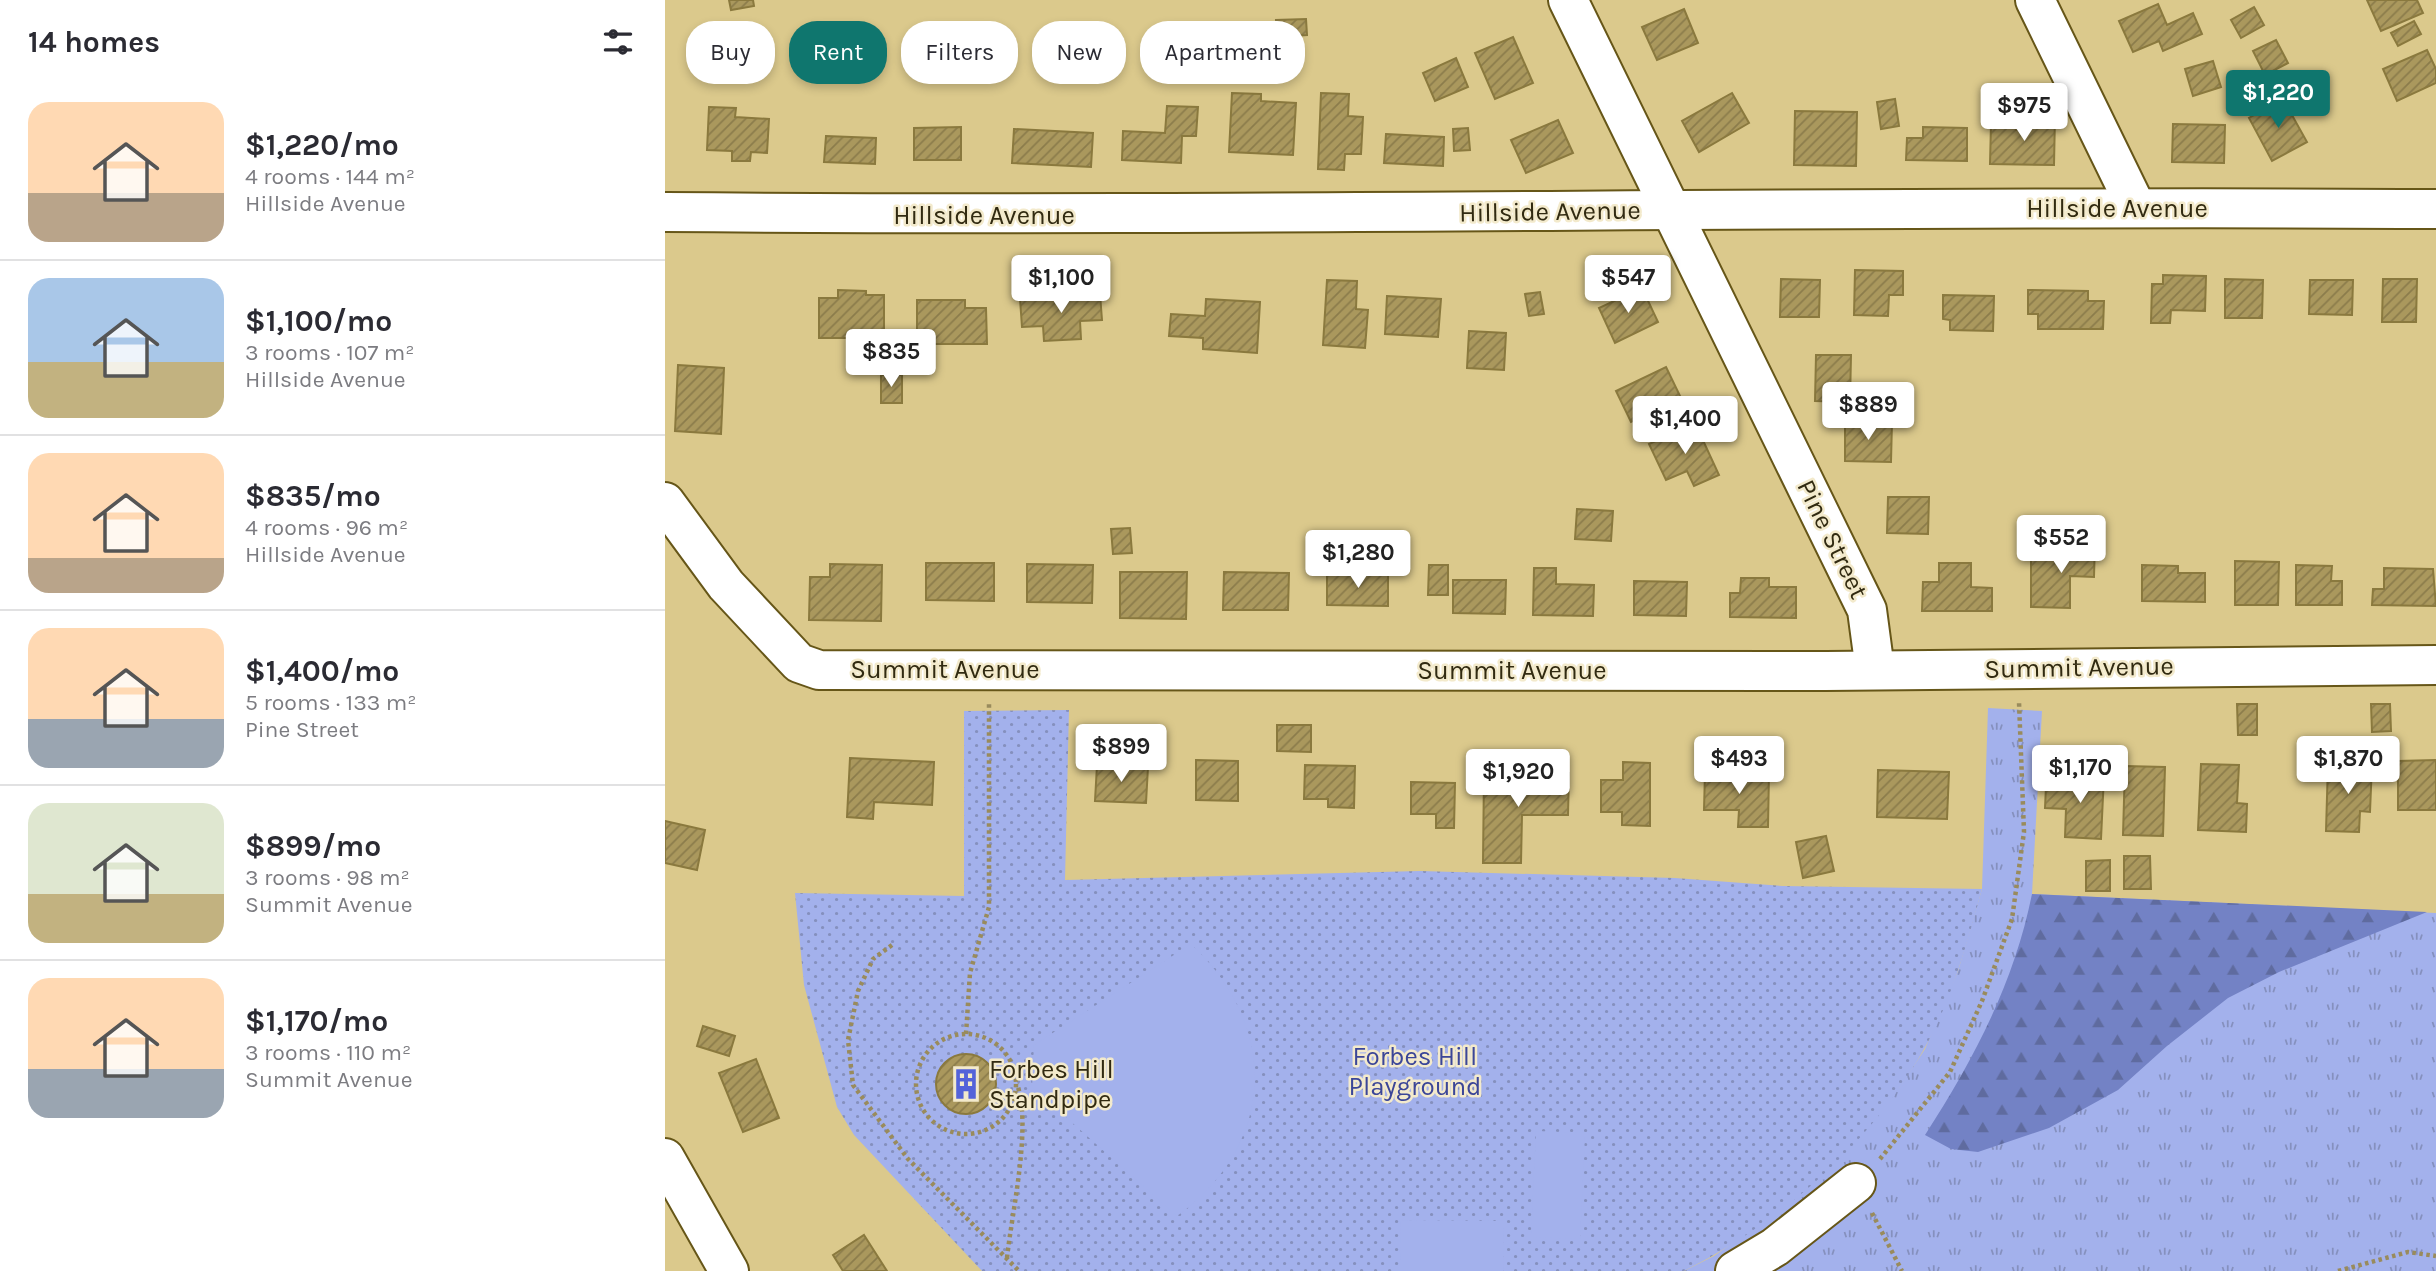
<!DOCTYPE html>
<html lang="en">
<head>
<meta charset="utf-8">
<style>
	body { margin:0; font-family:Karla,sans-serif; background:#f2f2f3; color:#2b2b33; height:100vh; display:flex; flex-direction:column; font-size:26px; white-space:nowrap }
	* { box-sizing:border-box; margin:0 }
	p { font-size:23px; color:#7c7c81 }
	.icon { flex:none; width:38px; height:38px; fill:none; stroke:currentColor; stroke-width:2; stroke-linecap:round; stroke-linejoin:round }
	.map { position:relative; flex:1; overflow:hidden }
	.side { display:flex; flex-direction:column; background:#fff; width:665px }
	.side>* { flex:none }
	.top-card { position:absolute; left:21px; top:21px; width:665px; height:63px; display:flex; gap:14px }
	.price { position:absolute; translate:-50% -60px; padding:0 16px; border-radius:7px; background:#fff; color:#222; font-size:23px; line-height:46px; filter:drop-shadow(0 2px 4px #0008) }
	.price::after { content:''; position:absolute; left:50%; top:42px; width:21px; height:16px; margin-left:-10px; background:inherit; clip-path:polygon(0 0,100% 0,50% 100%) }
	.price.active { background:#0f766e; color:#fff }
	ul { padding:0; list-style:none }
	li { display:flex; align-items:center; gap:21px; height:175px; padding:0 28px }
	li+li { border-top:2px solid #e1e1e2 }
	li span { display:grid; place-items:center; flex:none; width:196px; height:140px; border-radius:21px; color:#555 }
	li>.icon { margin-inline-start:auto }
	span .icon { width:84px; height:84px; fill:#fffc; stroke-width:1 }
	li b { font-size:30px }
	h2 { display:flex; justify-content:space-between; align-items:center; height:84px; padding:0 28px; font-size:30px }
	.tag { padding:0 24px; border-radius:28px; background:#fff; box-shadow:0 4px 10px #0003; font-size:24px; line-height:63px }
	.tag.active { background:#0f766e; color:#fff }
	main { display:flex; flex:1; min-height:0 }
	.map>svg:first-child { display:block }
	.grass { fill:url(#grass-tufts) }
	.forest { fill:url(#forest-firs) }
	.park { fill:url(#park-dots) }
	.garden { fill:#a3b1ec }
	.building { fill:url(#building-hatch); stroke:#8a793e; stroke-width:2 }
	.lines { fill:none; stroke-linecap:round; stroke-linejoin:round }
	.minor-casing { stroke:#665618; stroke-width:42 }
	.path { stroke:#998b5c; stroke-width:4.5; stroke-dasharray:3.5 3.5; stroke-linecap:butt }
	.minor { stroke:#fff; stroke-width:38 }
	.labels { text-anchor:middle; stroke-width:5; stroke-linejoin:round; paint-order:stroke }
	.street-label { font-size:26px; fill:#312a11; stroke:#f3eacc }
	.park-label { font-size:26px; fill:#3b4698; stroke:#f3eacc }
	.poi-label { font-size:26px; fill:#312a11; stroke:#f3eacc; text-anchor:start }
</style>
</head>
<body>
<main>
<section class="side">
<h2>14 homes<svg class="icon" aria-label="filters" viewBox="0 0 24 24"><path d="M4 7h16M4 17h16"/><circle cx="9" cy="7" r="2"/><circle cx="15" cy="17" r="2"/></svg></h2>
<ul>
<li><span style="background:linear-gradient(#ffd9b3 65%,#b9a48a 0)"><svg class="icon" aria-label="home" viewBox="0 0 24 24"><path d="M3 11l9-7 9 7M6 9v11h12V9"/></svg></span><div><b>$1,220/mo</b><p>4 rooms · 144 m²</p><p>Hillside Avenue</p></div></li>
<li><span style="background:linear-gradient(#a9c7e8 60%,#c2b280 0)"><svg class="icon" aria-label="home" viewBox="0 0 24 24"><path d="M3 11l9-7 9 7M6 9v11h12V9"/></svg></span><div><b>$1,100/mo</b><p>3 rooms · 107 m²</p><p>Hillside Avenue</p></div></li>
<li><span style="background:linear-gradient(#ffd9b3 75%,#b9a48a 0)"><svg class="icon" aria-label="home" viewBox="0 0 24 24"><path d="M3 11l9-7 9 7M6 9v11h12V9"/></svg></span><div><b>$835/mo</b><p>4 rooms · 96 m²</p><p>Hillside Avenue</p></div></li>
<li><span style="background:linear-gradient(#ffd9b3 65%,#9aa5b1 0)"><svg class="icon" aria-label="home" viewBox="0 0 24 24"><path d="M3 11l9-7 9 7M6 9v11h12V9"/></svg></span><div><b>$1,400/mo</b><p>5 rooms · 133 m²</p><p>Pine Street</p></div></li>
<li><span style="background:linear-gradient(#dfe7d0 65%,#c2b280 0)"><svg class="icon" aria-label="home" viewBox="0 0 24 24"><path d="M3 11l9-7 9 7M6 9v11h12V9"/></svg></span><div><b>$899/mo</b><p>3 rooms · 98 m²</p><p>Summit Avenue</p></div></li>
<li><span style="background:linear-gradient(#ffd9b3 65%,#9aa5b1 0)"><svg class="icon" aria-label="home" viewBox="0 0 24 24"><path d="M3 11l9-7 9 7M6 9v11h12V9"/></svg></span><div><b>$1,170/mo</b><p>3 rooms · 110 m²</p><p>Summit Avenue</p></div></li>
</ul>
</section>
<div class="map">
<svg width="1771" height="1271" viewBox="0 0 1771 1271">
	<defs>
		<pattern id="grass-tufts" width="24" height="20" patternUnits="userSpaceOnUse" patternTransform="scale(1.75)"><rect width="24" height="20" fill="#a3b1ec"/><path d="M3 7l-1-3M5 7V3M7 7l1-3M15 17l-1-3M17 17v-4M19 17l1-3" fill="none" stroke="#8590be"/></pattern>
		<pattern id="forest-firs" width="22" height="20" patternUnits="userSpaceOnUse" patternTransform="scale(1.75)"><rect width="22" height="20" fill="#7382c5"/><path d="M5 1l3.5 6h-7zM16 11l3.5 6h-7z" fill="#5f6b9f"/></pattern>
		<pattern id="park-dots" width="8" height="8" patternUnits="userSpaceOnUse" patternTransform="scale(1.75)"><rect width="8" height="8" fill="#a3b1ec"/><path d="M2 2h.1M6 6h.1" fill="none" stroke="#8590be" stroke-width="1.8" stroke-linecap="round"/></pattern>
		<pattern id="building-hatch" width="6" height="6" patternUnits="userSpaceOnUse" patternTransform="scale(1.75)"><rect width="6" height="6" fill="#aa985d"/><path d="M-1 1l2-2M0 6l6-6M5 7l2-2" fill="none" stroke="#8b7c4b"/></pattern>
	</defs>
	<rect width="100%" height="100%" fill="#dbc98c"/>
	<polygon class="grass" points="1323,708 1377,711 1367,894 1771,913 1771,1271 1019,1271 1049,1256 1123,1204 1154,1177 1184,1148 1234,1088 1260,1049 1293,971 1317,889"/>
	<path class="forest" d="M 1367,894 L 1762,912 L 1614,972 L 1563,998 L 1502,1046 L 1453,1090 L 1384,1128 L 1313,1152 L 1286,1149 L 1260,1135 C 1309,1059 1349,983 1367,894 Z"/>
	<path class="park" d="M 404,710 L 400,880 L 755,871 L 1010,878 L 1118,886 L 1317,889 C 1302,943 1287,1000 1259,1049 C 1206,1144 1115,1223 1019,1271 L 317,1271 L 189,1135 L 172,1107 L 139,985 L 130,893 L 299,896 L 299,711 Z"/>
	<g class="garden">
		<path d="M 526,944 C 615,1027 611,1144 512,1216 L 367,1087 L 369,1045 Z"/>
		<polygon points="871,1131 920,1133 915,1239 866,1237"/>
		<polygon points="736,1220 839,1221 838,1271 735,1271"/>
	</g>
	<g class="building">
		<polygon points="64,0 88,0 89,6 66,10"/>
		<polygon points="1702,0 1752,0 1758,13 1716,31"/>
		<polygon points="1493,4 1502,25 1528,13 1537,34 1498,51 1494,41 1468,52 1454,21"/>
		<polygon points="1589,7 1599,25 1576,38 1566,20"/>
		<polygon points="1019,9 1033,43 992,60 977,27"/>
		<polygon points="641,19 642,35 612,37 611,20"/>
		<polygon points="1749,21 1756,34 1733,46 1726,33"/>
		<polygon points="848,37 868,83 830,99 810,53"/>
		<polygon points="1611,40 1623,63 1600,75 1588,51"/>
		<polygon points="1762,50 1771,69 1771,83 1732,101 1718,69"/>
		<polygon points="791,58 803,87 770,101 758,73"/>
		<polygon points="1548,61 1556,87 1528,96 1520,69"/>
		<polygon points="567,93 596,94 596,101 631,103 628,155 564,152"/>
		<polygon points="656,93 684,94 683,116 698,117 696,154 680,154 679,170 653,169"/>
		<polygon points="1067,93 1084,123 1034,152 1017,121"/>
		<polygon points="1230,99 1234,126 1216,129 1212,102"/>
		<polygon points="1618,99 1642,142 1607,161 1584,118"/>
		<polygon points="502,106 533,107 531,136 517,136 516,163 457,160 458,131 500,133"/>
		<polygon points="44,107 71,108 70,117 104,119 102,153 86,152 85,161 67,161 67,151 42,150"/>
		<polygon points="1130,111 1192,112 1191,166 1129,165"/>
		<polygon points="1365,116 1390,116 1389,165 1325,164 1326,124 1351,124 1351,130 1365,130"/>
		<polygon points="893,120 908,153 861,173 846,140"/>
		<polygon points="1508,124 1560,125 1559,163 1507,162"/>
		<polygon points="296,127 296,160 249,160 249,128"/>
		<polygon points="1258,127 1302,128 1302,161 1241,160 1242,138 1258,138"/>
		<polygon points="803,128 805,150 789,151 788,129"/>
		<polygon points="349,129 428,133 426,167 347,163"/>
		<polygon points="721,134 779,137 778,166 719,163"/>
		<polygon points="161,136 211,138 210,164 159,162"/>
		<polygon points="1190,270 1238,271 1238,295 1224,295 1223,316 1189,315"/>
		<polygon points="1498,275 1541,276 1540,311 1506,310 1505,323 1486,323 1487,284 1498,284"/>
		<polygon points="1116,279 1155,280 1154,317 1115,317"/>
		<polygon points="1560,279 1598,280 1597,318 1560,318"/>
		<polygon points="1718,279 1752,279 1751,322 1717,322"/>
		<polygon points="662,280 692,281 691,309 703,310 700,348 658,345"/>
		<polygon points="1645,280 1688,280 1687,315 1644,314"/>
		<polygon points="977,288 993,322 950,343 934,308"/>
		<polygon points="173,290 201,291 201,295 219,295 219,338 154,338 154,298 173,298"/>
		<polygon points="1363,290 1423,291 1423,301 1439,301 1438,329 1373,329 1373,314 1363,314"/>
		<polygon points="875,292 879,314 864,316 860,294"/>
		<polygon points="435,294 437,320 415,321 416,339 379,341 378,326 357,327 355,299"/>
		<polygon points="1278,295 1329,296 1328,331 1285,330 1285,320 1278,319"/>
		<polygon points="722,296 776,299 773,337 720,334"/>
		<polygon points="541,299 595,302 592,353 538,349 538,338 504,336 506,314 540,316"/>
		<polygon points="252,300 300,300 300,308 321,308 322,344 252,344"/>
		<polygon points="804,331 841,333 839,370 802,368"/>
		<polygon points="1151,355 1186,355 1185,402 1150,401"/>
		<polygon points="13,365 59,368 56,434 10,431"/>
		<polygon points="1001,367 1016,398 966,422 951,391"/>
		<rect x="216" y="375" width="21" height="28"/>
		<polygon points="1180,422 1227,422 1226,462 1180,461"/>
		<polygon points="1030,423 1054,475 1029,486 1022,471 1001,480 984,444"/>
		<polygon points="1223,497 1264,497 1263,534 1222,533"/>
		<polygon points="912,509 948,511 946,541 910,539"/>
		<polygon points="465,528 467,553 448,554 446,529"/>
		<polygon points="1400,540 1430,541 1429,577 1405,576 1405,608 1366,607 1366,560 1400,560"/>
		<polygon points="1570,561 1614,562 1613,605 1570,605"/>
		<polygon points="261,563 329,563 329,601 261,600"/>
		<polygon points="1274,563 1306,563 1306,587 1327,588 1327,611 1257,611 1258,582 1274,582"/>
		<polygon points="165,564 217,565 216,621 144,620 145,577 165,577"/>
		<polygon points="362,564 428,565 427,603 362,602"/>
		<polygon points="764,565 783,565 783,595 763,595"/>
		<polygon points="1477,565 1513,566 1513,573 1540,573 1540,602 1477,601"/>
		<polygon points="1631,565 1667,566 1666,581 1677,581 1677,605 1631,605"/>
		<polygon points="869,568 891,568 891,584 929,585 928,616 868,615"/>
		<polygon points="1719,568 1768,569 1771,606 1707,605 1708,589 1719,589"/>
		<polygon points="455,572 522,572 521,619 455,618"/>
		<polygon points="559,572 624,573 623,610 558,610"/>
		<polygon points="662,574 723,575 723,606 662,605"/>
		<polygon points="1076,578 1104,578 1104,587 1131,587 1131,618 1065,617 1065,593 1075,593"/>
		<polygon points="788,580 841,580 840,614 788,613"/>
		<polygon points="969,581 1022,582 1021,616 969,615"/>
		<polygon points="1572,704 1592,704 1592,735 1573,735"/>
		<polygon points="1706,704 1725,704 1726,731 1707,732"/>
		<polygon points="612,725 646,725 646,752 612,751"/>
		<polygon points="185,758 269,762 267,805 209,802 208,819 182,817"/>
		<polygon points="531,760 573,761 573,801 531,800"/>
		<polygon points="1771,760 1771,810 1733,810 1733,761"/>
		<polygon points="958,762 985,763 985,826 957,825 957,812 936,812 936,780 958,780"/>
		<polygon points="1663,763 1707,764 1705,812 1695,811 1694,832 1661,831"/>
		<polygon points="1536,764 1574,765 1572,803 1582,804 1581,832 1533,830"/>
		<polygon points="432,765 483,767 481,803 430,801"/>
		<polygon points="640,765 690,766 689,808 663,807 663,799 639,799"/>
		<polygon points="1460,766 1500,767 1498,836 1458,835"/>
		<polygon points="1213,770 1284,772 1282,819 1212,817"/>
		<polygon points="819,772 904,773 903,815 857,815 856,863 818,863"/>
		<polygon points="1040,772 1104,773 1103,827 1073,827 1074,810 1039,810"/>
		<polygon points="1404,774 1439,775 1436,839 1400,837 1401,809 1380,808 1381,786 1403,787"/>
		<polygon points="746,782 790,783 789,828 771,828 771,814 746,814"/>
		<polygon points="0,821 40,830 32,870 0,863"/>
		<polygon points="1161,836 1169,871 1138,878 1131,842"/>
		<polygon points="1459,856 1485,856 1486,889 1459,889"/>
		<polygon points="1445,860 1445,891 1421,891 1421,861"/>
		<polygon points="38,1026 70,1036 64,1056 32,1046"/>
		<circle cx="301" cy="1084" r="30"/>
		<polygon points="91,1059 114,1118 78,1132 54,1073"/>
		<polygon points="199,1235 222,1271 178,1271 168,1255"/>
	</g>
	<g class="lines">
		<defs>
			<g id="minor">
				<polyline points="903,0 1202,610 1210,670"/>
				<polyline points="1370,0 1471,207"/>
				<path d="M 0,212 C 590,217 1181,205 1771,209"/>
				<polyline points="0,502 61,585 134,663 154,670 1161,671 1771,665"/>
				<polyline points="0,1158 64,1271"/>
				<polyline points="1070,1271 1110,1247 1191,1183"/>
			</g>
		</defs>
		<use href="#minor" class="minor-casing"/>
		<g class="path">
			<polyline points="227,945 208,959 193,991 183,1040 188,1085 243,1159 354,1271"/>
			<polyline points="301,1034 305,973 324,907 324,701"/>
			<circle cx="301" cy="1084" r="50"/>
			<polyline points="1215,1159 1285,1072 1317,1001 1347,919 1359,832 1354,702"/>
			<polyline points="1207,1213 1237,1271"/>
			<path d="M 342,1258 C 347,1211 367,1126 352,1084"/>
			<polyline points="1673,1271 1743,1252 1771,1256"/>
		</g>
		<use href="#minor" class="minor"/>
	</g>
	<defs>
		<symbol id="building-bare" viewBox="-9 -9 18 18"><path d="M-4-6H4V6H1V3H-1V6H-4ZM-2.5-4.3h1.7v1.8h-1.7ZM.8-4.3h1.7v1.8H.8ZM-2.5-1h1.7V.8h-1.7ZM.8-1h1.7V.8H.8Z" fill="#5463d9" stroke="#f3eacc" stroke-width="2.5" paint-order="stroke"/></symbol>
	</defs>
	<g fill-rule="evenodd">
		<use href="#building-bare" x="279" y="1062" width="44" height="44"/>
	</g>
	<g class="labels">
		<g class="street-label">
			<text x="1452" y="217">Hillside Avenue</text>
			<text transform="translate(885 211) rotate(-1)" y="9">Hillside Avenue</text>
			<text x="319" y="224">Hillside Avenue</text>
			<text transform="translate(1168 539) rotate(64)" y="9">Pine Street</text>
			<text transform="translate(1414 667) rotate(-1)" y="9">Summit Avenue</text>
			<text x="280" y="678">Summit Avenue</text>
			<text x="847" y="679">Summit Avenue</text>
		</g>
		<g class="park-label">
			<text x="750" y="1065">Forbes Hill<tspan x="750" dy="30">Playground</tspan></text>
		</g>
		<g class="poi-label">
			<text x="324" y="1078">Forbes Hill<tspan x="324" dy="30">Standpipe</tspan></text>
		</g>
	</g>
</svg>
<b class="price active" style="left:1613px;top:130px">$1,220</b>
<b class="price" style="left:1359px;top:143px">$975</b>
<b class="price" style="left:396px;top:315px">$1,100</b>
<b class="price" style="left:963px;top:315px">$547</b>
<b class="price" style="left:226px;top:389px">$835</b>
<b class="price" style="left:1203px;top:442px">$889</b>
<b class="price" style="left:1020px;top:456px">$1,400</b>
<b class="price" style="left:1396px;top:575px">$552</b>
<b class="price" style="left:693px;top:590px">$1,280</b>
<b class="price" style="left:456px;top:784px">$899</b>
<b class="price" style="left:1074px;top:796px">$493</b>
<b class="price" style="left:1683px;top:796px">$1,870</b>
<b class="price" style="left:1415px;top:805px">$1,170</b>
<b class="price" style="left:853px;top:809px">$1,920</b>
<div class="top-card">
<a class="tag">Buy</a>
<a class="tag active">Rent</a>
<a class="tag">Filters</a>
<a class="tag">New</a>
<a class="tag">Apartment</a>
</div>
</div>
</main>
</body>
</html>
